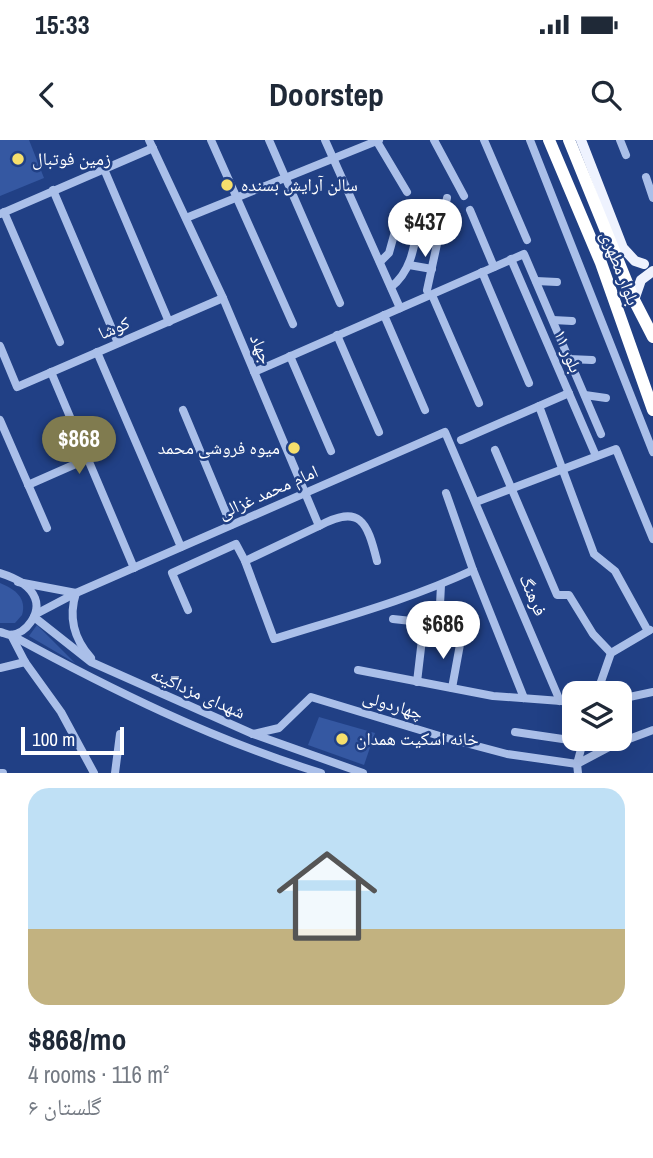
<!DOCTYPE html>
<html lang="en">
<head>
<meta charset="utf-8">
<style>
	body { margin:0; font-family:"Archivo Narrow","Noto Naskh Arabic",sans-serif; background:#f2f2f3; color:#1f2937; height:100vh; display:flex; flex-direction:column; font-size:26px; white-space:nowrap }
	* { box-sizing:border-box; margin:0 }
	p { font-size:23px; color:#747a83 }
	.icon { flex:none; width:38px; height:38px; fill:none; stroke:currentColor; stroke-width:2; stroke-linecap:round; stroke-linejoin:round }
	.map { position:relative; height:633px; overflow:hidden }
	.side { display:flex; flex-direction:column; background:#fff; flex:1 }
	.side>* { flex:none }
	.tools { position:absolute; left:562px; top:541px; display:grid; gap:14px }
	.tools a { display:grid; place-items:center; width:70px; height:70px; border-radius:14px; background:#fff; box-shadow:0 7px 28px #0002; font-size:35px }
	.scale { position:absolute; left:21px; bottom:18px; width:103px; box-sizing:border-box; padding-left:7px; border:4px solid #fff; border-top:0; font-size:19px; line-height:24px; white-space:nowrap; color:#fff; -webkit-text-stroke:5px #214085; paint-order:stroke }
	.price { position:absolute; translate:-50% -60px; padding:0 16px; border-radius:24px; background:#fff; color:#222; font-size:23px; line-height:46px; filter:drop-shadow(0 2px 4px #0008) }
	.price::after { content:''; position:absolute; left:50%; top:42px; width:21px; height:16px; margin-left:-10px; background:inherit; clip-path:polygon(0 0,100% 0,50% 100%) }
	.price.active { background:#807b4f; color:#fff }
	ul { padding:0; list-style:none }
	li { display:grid; align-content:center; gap:14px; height:371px; padding:0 28px }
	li+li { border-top:2px solid #e0e1e3 }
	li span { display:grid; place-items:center; height:217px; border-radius:21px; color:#555 }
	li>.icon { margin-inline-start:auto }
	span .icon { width:126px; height:126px; fill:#fffc; stroke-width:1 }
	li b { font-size:30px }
	.status { display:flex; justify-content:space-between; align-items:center; height:49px; padding:0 35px; background:#fff; direction:ltr }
	.status svg { height:19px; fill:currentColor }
	header { display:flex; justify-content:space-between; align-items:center; height:91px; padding:0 28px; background:#fff; font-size:32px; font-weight:700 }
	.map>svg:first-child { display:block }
	.green { fill:#3558a2 }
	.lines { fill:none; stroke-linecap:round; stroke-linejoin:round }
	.minor { stroke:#aabfe9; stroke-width:8 }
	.major { stroke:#eef2fe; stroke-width:10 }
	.highway { stroke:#fff; stroke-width:12 }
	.poi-dot { fill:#f6df6c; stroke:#214085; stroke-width:2.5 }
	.labels { text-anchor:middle; stroke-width:5; stroke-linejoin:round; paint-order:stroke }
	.poi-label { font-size:18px; fill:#fff; stroke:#214085; text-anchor:start }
	.street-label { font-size:18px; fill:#fff; stroke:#214085 }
</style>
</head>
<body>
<div class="status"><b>15:33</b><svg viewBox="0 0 49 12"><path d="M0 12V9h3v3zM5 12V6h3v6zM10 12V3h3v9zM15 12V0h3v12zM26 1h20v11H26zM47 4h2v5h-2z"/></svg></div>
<header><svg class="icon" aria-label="back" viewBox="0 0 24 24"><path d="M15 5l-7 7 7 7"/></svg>Doorstep<svg class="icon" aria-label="search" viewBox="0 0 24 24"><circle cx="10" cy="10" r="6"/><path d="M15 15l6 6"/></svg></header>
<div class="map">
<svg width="653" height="633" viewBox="0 0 653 633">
	<rect width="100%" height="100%" fill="#214085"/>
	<g class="green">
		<polygon points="0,0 29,0 44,38 0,56"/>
		<path d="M 0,443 C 15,449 27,458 22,475 L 15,483 L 0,483 Z"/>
		<polygon points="37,485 75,523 29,496"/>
		<polygon points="319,577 375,593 364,625 308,605"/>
	</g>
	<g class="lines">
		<g class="minor">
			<path d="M 149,0 L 223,158 L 319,386 C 360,364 367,381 377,421"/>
			<polyline points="211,0 293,184"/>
			<polyline points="269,0 340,163"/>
			<polyline points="325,0 400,168"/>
			<polyline points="376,0 407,52"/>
			<polyline points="434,0 464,56"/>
			<polyline points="484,0 527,100"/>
			<polyline points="530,0 653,312"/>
			<polyline points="620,0 626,15"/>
			<polyline points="104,29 169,182"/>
			<polyline points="646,37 653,58"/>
			<polyline points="53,50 118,203"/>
			<polyline points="470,70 494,127"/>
			<polyline points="4,72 60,202"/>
			<polyline points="0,74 153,8"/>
			<polyline points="186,78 379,0"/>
			<polyline points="511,119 596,316"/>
			<polyline points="380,122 389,113 399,77"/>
			<polyline points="409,125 432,129"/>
			<polyline points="482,132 529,243"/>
			<polyline points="536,141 557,142"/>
			<path d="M 391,147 C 415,129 415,96 421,69"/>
			<polyline points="427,150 447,58"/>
			<polyline points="432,155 479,263"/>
			<polyline points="384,175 425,270"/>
			<polyline points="553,180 572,181"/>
			<polyline points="337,195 379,292"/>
			<polyline points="0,206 17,247 223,158"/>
			<polyline points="97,212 181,407"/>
			<polyline points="290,216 331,311"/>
			<polyline points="569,219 592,220"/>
			<polyline points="51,232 134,428"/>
			<polyline points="254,232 524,114 601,294"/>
			<polyline points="585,255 606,258"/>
			<polyline points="539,266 594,414 615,431 648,491"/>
			<polyline points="183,270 231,385"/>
			<polyline points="0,280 47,388"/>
			<polyline points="461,300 569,253"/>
			<polyline points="495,310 557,455 569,455 593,494 611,513"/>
			<polyline points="28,345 87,319"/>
			<polyline points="476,362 616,309 653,399"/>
			<path d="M 319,386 L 245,421 L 274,499 C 341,478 409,460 473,430 L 446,353"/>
			<polyline points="473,430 524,558"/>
			<path d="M 0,433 C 13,437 30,445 35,458 C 41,473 27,493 11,495 C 7,495 4,493 0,492"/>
			<path d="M 18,442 L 76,453 C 68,478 74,499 91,518"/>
			<polyline points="188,470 172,433 236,404 245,421"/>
			<polyline points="36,474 76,453 445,292 560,561"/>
			<polyline points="34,477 91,522 253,594 363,633"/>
			<polyline points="393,479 439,484 441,445"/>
			<path d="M 11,495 C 110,549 213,600 321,633"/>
			<polyline points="11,495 25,522 61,572 94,633"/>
			<polyline points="0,528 25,522"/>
			<polyline points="358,530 493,556 574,562"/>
			<polyline points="417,542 424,482"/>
			<polyline points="452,548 461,499"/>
			<polyline points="597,553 611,513 650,490"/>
			<polyline points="620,559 653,552"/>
			<polyline points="515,592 583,602"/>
			<polyline points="253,594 279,588 311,557 443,597 507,614 577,624"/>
			<polyline points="577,624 613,605 653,590"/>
			<polyline points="0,633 3,633"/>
			<polyline points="115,633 120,594"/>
			<polyline points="578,633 577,624 584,598"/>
		</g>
		<g class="major">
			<polyline points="581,0 623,108 635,121 644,124"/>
			<polyline points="634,160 641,140 653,131"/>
		</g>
		<g class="highway">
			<polyline points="549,0 601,123 653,270"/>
			<polyline points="569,0 634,160 653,197"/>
		</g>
	</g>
	<g class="poi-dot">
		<circle cx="18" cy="19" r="7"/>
		<circle cx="227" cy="45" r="7"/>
		<circle cx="294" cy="308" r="7"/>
		<circle cx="342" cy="599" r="7"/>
	</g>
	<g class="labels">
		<g class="poi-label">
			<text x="32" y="25">زمین فوتبال</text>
			<text x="241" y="51">سالن آرایش بسنده</text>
			<text x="280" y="314" text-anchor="end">میوه فروشی محمد</text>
			<text x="356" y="605">خانه اسكيت همدان</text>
		</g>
		<g class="street-label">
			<text transform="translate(620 128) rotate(69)" y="6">بلوار مطهری</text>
			<text transform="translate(114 188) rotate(-23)" y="6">کوشا</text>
			<text transform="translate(261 209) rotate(67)" y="6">جهاد</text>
			<text transform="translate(568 211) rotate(67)" y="6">بلور ۱۱</text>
			<text transform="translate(268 352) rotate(-24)" y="6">امام محمد غزالی</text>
			<text transform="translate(533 455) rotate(67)" y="6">فرهنگ</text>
			<text transform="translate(198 553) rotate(24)" y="6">شهدای مزداگینه</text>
			<text transform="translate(393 565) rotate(17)" y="6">چهاردولی</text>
		</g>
	</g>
</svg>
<div class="tools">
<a><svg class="icon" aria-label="layers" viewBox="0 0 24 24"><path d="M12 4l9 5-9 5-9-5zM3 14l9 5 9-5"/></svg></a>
</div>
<div class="scale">100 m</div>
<b class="price" style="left:425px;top:119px">$437</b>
<b class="price active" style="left:79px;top:336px">$868</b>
<b class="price" style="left:443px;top:521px">$686</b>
</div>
<section class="side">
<ul>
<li><span style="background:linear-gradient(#bfe0f5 65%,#c2b280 0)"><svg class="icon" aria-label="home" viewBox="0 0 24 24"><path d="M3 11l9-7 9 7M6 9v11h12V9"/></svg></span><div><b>$868/mo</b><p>4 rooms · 116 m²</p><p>گلستان ۶</p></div></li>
</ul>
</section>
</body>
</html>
